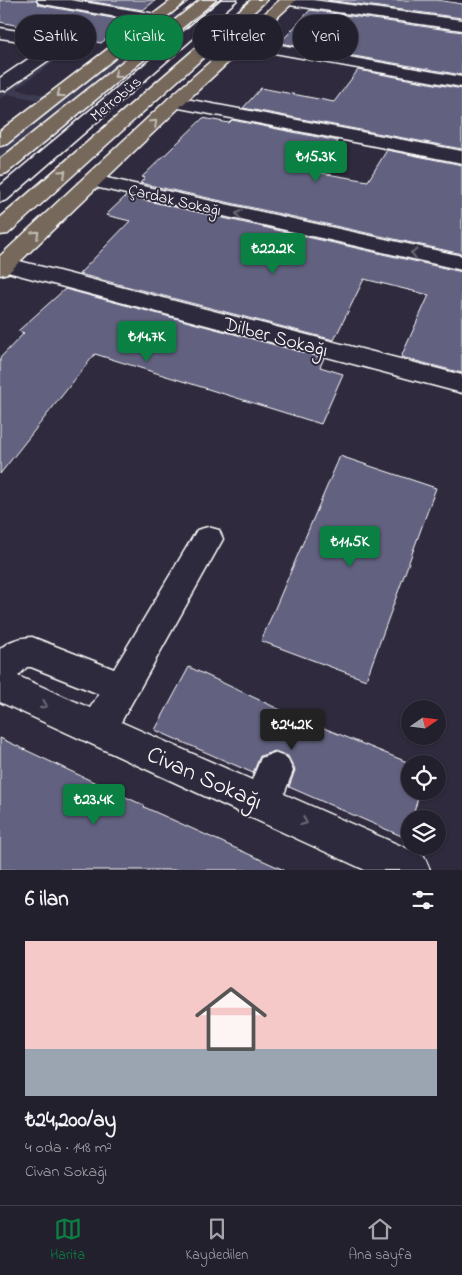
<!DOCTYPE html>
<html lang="tr">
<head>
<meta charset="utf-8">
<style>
	body { margin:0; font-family:"Indie Flower",sans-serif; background:#2b2836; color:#f1f3f6; height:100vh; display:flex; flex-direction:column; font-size:19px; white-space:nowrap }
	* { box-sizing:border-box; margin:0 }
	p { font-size:16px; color:#a3a3aa }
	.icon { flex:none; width:28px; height:28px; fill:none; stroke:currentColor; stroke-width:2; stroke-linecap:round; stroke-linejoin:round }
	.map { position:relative; height:870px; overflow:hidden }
	.drawer { display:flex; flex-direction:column; background:#23202e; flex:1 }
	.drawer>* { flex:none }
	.guide { position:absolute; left:15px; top:15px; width:432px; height:45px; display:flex; gap:10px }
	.needle { width:32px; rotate:76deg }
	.controls { position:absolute; left:401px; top:700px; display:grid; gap:10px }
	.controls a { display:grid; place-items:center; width:45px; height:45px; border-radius:50%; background:#23202e; box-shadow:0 1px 4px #0004,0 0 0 1px #403e4a; font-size:25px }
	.price { position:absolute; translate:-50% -42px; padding:0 11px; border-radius:5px; background:#0b8043; color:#fff; font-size:16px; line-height:32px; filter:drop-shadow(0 1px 2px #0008) }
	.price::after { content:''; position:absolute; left:50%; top:30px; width:15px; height:11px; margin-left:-8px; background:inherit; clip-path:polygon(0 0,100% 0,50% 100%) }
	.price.current { background:#222; color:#fff }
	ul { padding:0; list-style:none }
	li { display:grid; align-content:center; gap:10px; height:265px; padding:0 25px }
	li+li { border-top:1px solid #403e4a }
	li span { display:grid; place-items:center; height:155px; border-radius:0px; color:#555 }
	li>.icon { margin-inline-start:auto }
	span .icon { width:90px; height:90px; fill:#fffc; stroke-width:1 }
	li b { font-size:21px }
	h2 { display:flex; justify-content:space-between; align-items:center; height:60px; padding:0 25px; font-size:21px }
	.chip { padding:0 18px; border-radius:22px; background:#23202e; box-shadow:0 1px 4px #0004,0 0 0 1px #403e4a; font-size:18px; line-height:45px }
	.chip.current { background:#0b8043; color:#fff }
	.tab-bar { display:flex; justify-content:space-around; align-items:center; height:70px; border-top:1px solid #403e4a; background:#23202e; font-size:14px; color:#a3a3aa }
	.tab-bar a { display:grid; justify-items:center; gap:2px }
	.tab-bar .current { color:#0b8043 }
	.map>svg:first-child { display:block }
	.built { fill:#3e3b51; fill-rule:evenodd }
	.building { fill:#626280; stroke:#fff }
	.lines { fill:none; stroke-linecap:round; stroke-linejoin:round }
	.minor-casing { stroke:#fff; stroke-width:3 }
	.major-casing { stroke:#fff; stroke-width:3 }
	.highway-casing { stroke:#fff; stroke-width:3 }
	.minor { fill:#2f2a3d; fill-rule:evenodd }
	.major { fill:#76695c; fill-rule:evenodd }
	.highway { fill:#76695c; fill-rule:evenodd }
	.oneway { stroke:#c1bcb6 }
	.oneway2 { stroke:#6d6a77 }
	.labels { text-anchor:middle; stroke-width:4; stroke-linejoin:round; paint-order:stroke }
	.far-street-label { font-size:16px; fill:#fff; stroke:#2f2a3d }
	.street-label { font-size:20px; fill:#fff; stroke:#2f2a3d }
	.near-street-label { font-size:24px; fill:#fff; stroke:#2f2a3d }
</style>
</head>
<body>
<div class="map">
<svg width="462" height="870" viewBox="0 0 462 870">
	<rect width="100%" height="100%" fill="#2f2a3d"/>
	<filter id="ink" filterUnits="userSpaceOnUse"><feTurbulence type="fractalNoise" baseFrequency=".02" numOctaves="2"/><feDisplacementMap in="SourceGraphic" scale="10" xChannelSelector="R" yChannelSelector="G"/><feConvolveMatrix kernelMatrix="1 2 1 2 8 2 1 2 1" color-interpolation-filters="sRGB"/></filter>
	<g filter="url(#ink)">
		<path class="built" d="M 121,4 L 130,6 L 109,21 L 124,24 L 134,17 L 145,19 L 136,26 L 149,29 L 171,13 L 180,15 L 0,156 L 0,145 L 52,103 L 8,94 L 0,99 L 0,89 ZM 104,27 L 112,33 L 122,36 L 128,31 L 142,34 L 59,98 L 16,89 Z"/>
		<g class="building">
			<polygon points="0,0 35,0 39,5 129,21 101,43 0,22"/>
			<polygon points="82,0 156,0 143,10"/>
			<polygon points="327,0 437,0 462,4 462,18"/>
			<polygon points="310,10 462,32 462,75 280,43"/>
			<polygon points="358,70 462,89 462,149 243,108 261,88 334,102"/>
			<polygon points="203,118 229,123 232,120 338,141 321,173 368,181 387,150 462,165 462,254 140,183 145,178 142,177"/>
			<polygon points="126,196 462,272 462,373 401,357 429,295 364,279 334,340 79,274 130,221 106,215"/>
			<polygon points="65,289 324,358 320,367 343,374 321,424 95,354 0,474 0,358 24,333 18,331"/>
			<polygon points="340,456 436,488 366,680 261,641"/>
			<polygon points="189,667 287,713 412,764 410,764 410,791 420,791 412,819 410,819 406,838 289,787 295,770 288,756 275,751 260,756 253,773 155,730"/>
			<polygon points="0,738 145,806 144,807 284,870 0,870"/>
		</g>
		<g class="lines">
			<defs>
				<g id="minor">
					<polygon points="37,0 70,0 156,14 161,16 164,19 161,22 156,24 44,4 39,3"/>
					<polygon points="221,0 237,0 7,200 0,202 0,186"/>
					<polygon points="282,0 313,0 462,20 462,30 289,5 284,4"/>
					<polygon points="0,28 53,37 64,46 56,55 6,90 0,91 0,78 46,47 42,44 0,38"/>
					<polygon points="241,38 462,77 462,87 235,46 233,43 235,40"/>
					<polygon points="175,97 462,151 462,163 169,106 166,102 169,98"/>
					<polygon points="93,175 462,256 462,270 86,185 83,181 86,177"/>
					<polygon points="4,257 462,375 462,393 0,270 0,258"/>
					<path d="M 208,527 L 219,530 L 223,539 L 121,722 L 252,780 L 261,758 L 274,753 L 287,758 L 293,771 L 284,794 L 424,856 L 430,870 L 365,870 L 0,702 L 0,649 C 10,640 19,638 32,637 L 114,669 L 197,530 ZM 27,667 L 31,667 L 99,694 L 90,708 L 18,676 Z"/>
				</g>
				<g id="major">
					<polygon points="172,0 188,0 7,144 0,146 0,131"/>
					<polygon points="280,0 296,0 181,106 8,273 0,275 0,256 169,98"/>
				</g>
				<g id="highway">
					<polygon points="200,0 216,0 7,173 0,175 0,159"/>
					<polygon points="251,0 267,0 8,234 0,235 0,218"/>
				</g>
			</defs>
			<use href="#minor" class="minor-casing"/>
			<use href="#major" class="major-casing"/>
			<use href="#highway" class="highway-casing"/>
			<use href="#minor" class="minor"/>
			<use href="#major" class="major"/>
			<use href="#highway" class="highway"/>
		</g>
		<defs><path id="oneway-chevron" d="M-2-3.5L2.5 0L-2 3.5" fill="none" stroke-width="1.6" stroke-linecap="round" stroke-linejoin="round" transform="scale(1.25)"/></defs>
		<g class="oneway">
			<use href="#oneway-chevron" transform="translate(117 75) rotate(141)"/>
			<use href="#oneway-chevron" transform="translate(60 94) rotate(142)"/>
			<use href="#oneway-chevron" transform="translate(154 123) rotate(-44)"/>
			<use href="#oneway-chevron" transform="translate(63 173) rotate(-42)"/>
			<use href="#oneway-chevron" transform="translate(36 234) rotate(-43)"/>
		</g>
		<g class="oneway2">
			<use href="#oneway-chevron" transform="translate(239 214) rotate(-167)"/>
			<use href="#oneway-chevron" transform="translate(414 253) rotate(-167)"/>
			<use href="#oneway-chevron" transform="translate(44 705) rotate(24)"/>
			<use href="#oneway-chevron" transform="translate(304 822) rotate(24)"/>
		</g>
	</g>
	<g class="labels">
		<g class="far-street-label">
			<text transform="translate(115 98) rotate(-40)" y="6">Metrobüs</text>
			<text transform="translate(175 199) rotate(13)" y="6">Çardak Sokağı</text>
		</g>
		<g class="street-label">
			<text transform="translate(276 336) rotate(15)" y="7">Dilber Sokağı</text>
		</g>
		<g class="near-street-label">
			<text transform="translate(205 777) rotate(24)" y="8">Civan Sokağı</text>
		</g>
	</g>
</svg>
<div class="controls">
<a><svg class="needle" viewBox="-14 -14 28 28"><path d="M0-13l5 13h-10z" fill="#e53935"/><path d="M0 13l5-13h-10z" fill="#a3a3aa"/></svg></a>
<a><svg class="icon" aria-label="locate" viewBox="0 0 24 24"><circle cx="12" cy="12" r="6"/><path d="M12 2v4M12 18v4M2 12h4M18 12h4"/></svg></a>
<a><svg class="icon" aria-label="layers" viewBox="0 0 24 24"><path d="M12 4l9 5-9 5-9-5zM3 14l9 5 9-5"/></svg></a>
</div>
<b class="price" style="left:316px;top:183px">₺15.3K</b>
<b class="price" style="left:273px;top:275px">₺22.2K</b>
<b class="price" style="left:147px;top:363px">₺14.7K</b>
<b class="price" style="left:350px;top:568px">₺11.5K</b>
<b class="price current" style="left:292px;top:751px">₺24.2K</b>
<b class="price" style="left:94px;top:826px">₺23.4K</b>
<div class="guide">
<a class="chip">Satılık</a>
<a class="chip current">Kiralık</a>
<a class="chip">Filtreler</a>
<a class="chip">Yeni</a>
</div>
</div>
<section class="drawer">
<h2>6 ilan<svg class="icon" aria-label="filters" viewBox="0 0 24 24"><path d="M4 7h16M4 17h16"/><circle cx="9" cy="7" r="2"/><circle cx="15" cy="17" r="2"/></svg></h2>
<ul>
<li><span style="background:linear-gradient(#f6c9c9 70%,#9aa5b1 0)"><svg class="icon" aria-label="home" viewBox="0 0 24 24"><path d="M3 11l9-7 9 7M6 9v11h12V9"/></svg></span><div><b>₺24,200/ay</b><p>4 oda · 148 m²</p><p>Civan Sokağı</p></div></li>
</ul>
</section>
<nav class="tab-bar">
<a class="current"><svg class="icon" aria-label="map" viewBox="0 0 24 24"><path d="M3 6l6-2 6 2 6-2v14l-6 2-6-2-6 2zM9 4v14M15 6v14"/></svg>Harita</a>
<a><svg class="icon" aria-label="saved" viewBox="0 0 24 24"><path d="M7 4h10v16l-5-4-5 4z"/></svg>Kaydedilen</a>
<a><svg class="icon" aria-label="home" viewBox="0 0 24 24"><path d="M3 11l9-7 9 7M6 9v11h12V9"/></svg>Ana sayfa</a>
</nav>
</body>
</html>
